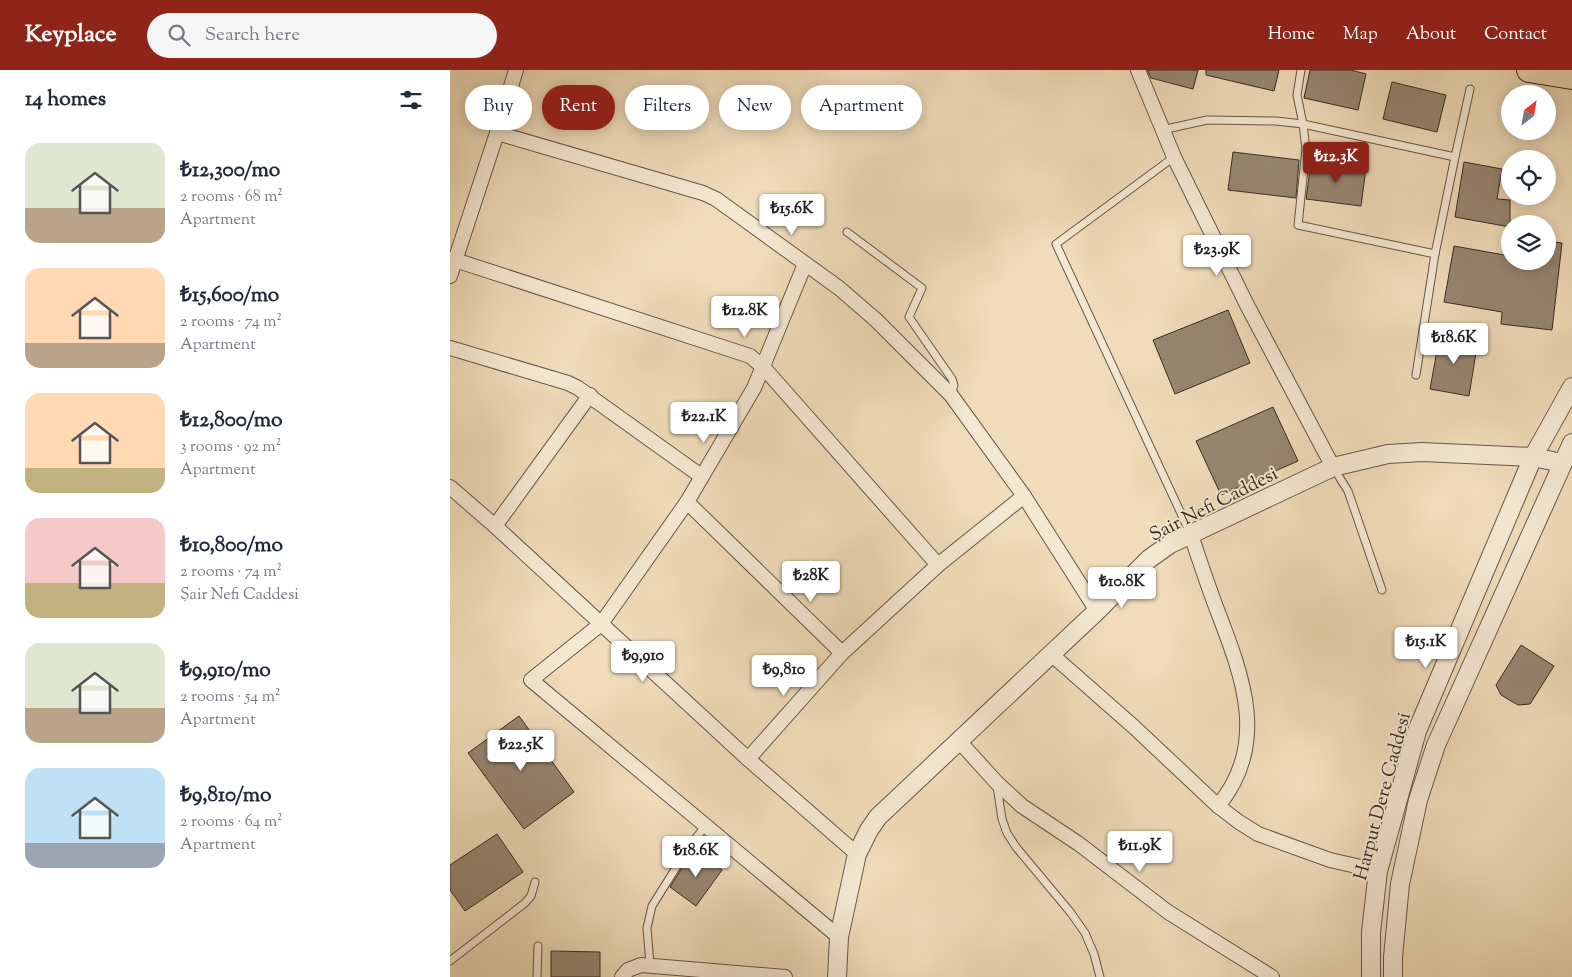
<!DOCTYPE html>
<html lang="en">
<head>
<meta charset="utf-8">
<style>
	body { margin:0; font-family:"Sorts Mill Goudy",serif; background:#f6f6f7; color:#1f2937; height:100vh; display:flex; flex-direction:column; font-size:19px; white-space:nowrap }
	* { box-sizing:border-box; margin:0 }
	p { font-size:16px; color:#747a83 }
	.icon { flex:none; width:28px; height:28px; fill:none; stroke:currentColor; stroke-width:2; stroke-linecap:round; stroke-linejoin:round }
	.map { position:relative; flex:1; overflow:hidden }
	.sheet { display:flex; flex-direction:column; background:#fff; width:450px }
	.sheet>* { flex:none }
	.guide { position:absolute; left:15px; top:15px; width:475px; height:45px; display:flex; gap:10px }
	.needle { width:32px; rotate:31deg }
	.controls { position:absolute; left:1051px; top:15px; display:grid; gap:10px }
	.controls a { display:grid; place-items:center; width:55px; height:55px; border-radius:50%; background:#fff; box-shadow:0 2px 12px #0003; font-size:25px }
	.price { position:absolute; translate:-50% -42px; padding:0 11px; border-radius:5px; background:#fff; color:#222; font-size:16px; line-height:32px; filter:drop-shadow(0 1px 2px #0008) }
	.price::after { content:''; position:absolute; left:50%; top:30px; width:15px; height:11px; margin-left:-8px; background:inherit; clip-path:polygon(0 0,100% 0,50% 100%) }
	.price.on { background:#8f2418; color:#fff }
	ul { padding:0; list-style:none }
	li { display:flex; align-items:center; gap:15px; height:125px; padding:0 25px }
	li span { display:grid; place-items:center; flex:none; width:140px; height:100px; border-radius:15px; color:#555 }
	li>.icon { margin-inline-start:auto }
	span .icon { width:60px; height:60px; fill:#fffc; stroke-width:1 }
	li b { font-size:21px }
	h2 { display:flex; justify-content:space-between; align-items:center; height:60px; padding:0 25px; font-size:21px }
	.tag { padding:0 18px; border-radius:22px; background:#fff; box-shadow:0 2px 12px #0003; font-size:18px; line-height:45px }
	.tag.on { background:#8f2418; color:#fff }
	header { display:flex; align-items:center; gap:30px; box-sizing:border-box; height:70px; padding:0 25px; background:#8f2418; color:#fff }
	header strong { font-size:24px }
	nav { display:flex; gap:28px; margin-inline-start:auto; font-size:18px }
	.search { width:350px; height:45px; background:#f6f6f7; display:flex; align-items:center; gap:12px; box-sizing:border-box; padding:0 18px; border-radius:28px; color:#747a83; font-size:19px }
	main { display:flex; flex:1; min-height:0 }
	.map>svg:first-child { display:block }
	.building { fill:#978772; stroke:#362b23 }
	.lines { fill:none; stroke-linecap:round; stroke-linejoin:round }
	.service-casing { stroke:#645749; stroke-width:9 }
	.minor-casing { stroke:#645749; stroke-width:16 }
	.tertiary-casing { stroke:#645749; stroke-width:20 }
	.trunk-casing { stroke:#362b23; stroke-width:26 }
	.service { stroke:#f5e8d2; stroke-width:7 }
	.minor { stroke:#f5e8d2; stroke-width:14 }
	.tertiary { stroke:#f5e8d2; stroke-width:18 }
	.trunk { stroke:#f0dcba; stroke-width:24 }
	.labels { text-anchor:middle; stroke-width:4; stroke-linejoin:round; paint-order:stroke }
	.street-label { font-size:19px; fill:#362b23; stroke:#f5e8d2 }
</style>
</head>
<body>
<header>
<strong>Keyplace</strong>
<div class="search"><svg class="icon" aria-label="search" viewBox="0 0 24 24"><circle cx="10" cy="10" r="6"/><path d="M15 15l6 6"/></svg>Search here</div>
<nav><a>Home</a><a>Map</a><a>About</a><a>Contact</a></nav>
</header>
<main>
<section class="sheet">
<h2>14 homes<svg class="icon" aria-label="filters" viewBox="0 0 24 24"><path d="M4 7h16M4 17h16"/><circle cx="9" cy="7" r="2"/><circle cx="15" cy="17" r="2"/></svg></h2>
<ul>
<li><span style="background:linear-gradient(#dfe7d0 65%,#b9a48a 0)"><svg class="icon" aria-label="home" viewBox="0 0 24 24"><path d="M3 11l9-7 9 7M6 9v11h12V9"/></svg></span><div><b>₺12,300/mo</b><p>2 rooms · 68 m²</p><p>Apartment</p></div></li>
<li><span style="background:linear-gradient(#ffd9b3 75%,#b9a48a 0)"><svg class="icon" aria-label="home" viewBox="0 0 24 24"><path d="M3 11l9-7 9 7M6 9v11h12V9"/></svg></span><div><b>₺15,600/mo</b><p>2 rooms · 74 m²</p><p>Apartment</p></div></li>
<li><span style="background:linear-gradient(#ffd9b3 75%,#c2b280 0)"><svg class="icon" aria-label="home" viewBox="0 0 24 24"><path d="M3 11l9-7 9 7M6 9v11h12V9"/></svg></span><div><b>₺12,800/mo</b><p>3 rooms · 92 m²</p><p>Apartment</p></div></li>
<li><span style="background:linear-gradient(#f6c9c9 65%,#c2b280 0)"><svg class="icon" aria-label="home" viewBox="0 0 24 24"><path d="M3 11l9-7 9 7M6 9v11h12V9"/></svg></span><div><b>₺10,800/mo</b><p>2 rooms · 74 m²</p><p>Şair Nefi Caddesi</p></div></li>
<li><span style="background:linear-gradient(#dfe7d0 65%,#b9a48a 0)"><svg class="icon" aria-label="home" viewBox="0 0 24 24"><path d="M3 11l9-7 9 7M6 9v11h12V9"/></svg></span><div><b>₺9,910/mo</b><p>2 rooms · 54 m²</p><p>Apartment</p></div></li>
<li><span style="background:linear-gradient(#bfe0f5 75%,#9aa5b1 0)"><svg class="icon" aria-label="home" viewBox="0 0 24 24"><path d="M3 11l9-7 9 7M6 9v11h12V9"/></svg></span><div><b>₺9,810/mo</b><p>2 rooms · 64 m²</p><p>Apartment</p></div></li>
</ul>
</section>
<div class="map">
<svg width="1122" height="907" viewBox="0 0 1122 907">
	<rect width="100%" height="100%" fill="#f0dcba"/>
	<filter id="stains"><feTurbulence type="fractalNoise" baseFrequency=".004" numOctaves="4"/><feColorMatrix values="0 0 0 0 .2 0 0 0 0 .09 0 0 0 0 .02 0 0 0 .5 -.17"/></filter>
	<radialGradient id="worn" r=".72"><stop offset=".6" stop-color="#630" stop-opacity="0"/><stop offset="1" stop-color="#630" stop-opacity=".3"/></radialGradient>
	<g class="building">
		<polygon points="697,0 748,0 743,19 701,8"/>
		<polygon points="756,0 829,0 824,21 756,5"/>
		<polygon points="860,0 901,0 916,4 908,40 854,28"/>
		<polygon points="942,12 996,25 987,62 933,49"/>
		<polygon points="783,82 849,90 846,128 778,120"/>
		<polygon points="861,92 916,98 911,136 856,129"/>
		<polygon points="1014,92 1052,99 1047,129 1060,130 1060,157 1005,147"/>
		<polygon points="1098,171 1112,173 1102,260 1051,254 1052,242 994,232 1004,176 1060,186 1060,191 1098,191"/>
		<polygon points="778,240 800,293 725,324 703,270"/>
		<polygon points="990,264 1028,270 1019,326 980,319"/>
		<polygon points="823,337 848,391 771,425 746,371"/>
		<polygon points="1071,575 1104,596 1080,634 1068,635 1051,625 1046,615"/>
		<polygon points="69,646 124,722 74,759 18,683"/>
		<polygon points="47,764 73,802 15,841 0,820 0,795"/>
		<polygon points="244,779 272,800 246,836 220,817"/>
		<polygon points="101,881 150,882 150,907 101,907"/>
	</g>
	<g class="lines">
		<defs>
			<g id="service">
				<polyline points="851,0 847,25 853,54 856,79 848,155 985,184"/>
				<polyline points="712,60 757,50 826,51 853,54 1005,87 1020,19"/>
				<polyline points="724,87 606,174 741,465"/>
				<polyline points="397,162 472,218 459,247 502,309 504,315 501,325"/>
				<polyline points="966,305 985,184 1005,87"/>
				<polyline points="883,397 898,421 932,520"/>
				<polyline points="547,716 552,749 557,763 566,777 621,843 635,863 644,884 650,907"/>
				<polyline points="0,891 75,833 81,826 85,812"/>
				<polyline points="200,895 197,858 202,836 239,777 256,755"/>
				<polyline points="87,907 88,876"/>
			</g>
			<g id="minor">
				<polyline points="688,0 724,87 797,235 883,397"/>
				<polyline points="47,63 66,0"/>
				<polyline points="5,190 300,286 314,298 488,495"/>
				<polyline points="355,194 304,318 237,432 151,554 81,610 389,867"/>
				<polyline points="0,206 47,63 253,123 266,129 389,218 426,250 501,325 574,426 647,541"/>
				<polyline points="0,278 118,313 128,318 251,406"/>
				<polyline points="0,417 45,456 298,689 407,784"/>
				<polyline points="237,432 392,583 488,495 574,426"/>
				<polyline points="45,456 140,325"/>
				<path d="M 741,465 C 749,489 757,513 766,537 C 792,605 820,673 768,736"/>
				<polyline points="601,584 684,657 768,736 789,752 808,764 880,790 928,801"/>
				<polyline points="509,671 547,713 572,736 629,774 718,842 822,907"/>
				<polyline points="298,689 392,583"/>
				<polyline points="172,907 178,900 191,895 335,907"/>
			</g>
			<g id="tertiary">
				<polyline points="387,907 389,867 407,784 419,760 428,747 647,541 699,489 720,474 883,397 938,384 972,382 1083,387 1112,393"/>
				<polyline points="921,907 921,862 928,801 967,661 1083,387 1122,317"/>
				<polyline points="943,907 943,887 950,814 968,730 986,675 1122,373"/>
			</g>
			<polyline id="trunk" points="1079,0 1122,7"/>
		</defs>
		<use href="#service" class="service-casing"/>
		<use href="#minor" class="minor-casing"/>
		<use href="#tertiary" class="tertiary-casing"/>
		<use href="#trunk" class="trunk-casing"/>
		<use href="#service" class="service"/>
		<use href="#minor" class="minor"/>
		<use href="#tertiary" class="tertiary"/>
		<use href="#trunk" class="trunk"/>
	</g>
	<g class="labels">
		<g class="street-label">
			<text transform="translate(763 433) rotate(-27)" y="7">Şair Nefi Caddesi</text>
			<text transform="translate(931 726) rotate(-75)" y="7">Harput Dere Caddesi</text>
		</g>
	</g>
	<rect width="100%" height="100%" filter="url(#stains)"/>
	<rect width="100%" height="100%" fill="url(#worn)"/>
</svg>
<div class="controls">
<a><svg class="needle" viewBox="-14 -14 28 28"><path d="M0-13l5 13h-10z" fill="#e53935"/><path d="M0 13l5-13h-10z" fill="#747a83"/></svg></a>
<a><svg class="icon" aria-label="locate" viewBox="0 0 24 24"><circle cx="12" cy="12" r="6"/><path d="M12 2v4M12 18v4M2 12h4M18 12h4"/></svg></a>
<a><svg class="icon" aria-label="layers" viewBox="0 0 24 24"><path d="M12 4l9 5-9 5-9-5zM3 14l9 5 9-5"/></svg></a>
</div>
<b class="price on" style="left:886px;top:114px">₺12.3K</b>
<b class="price" style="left:342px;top:166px">₺15.6K</b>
<b class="price" style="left:767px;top:207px">₺23.9K</b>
<b class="price" style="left:295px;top:268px">₺12.8K</b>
<b class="price" style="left:1004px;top:295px">₺18.6K</b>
<b class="price" style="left:254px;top:374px">₺22.1K</b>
<b class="price" style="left:361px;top:533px">₺28K</b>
<b class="price" style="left:672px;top:539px">₺10.8K</b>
<b class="price" style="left:976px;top:599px">₺15.1K</b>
<b class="price" style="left:193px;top:613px">₺9,910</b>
<b class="price" style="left:334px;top:627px">₺9,810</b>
<b class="price" style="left:71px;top:702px">₺22.5K</b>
<b class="price" style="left:690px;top:803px">₺11.9K</b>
<b class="price" style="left:246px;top:808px">₺18.6K</b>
<div class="guide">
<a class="tag">Buy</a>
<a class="tag on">Rent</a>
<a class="tag">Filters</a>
<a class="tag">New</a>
<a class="tag">Apartment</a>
</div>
</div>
</main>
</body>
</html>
